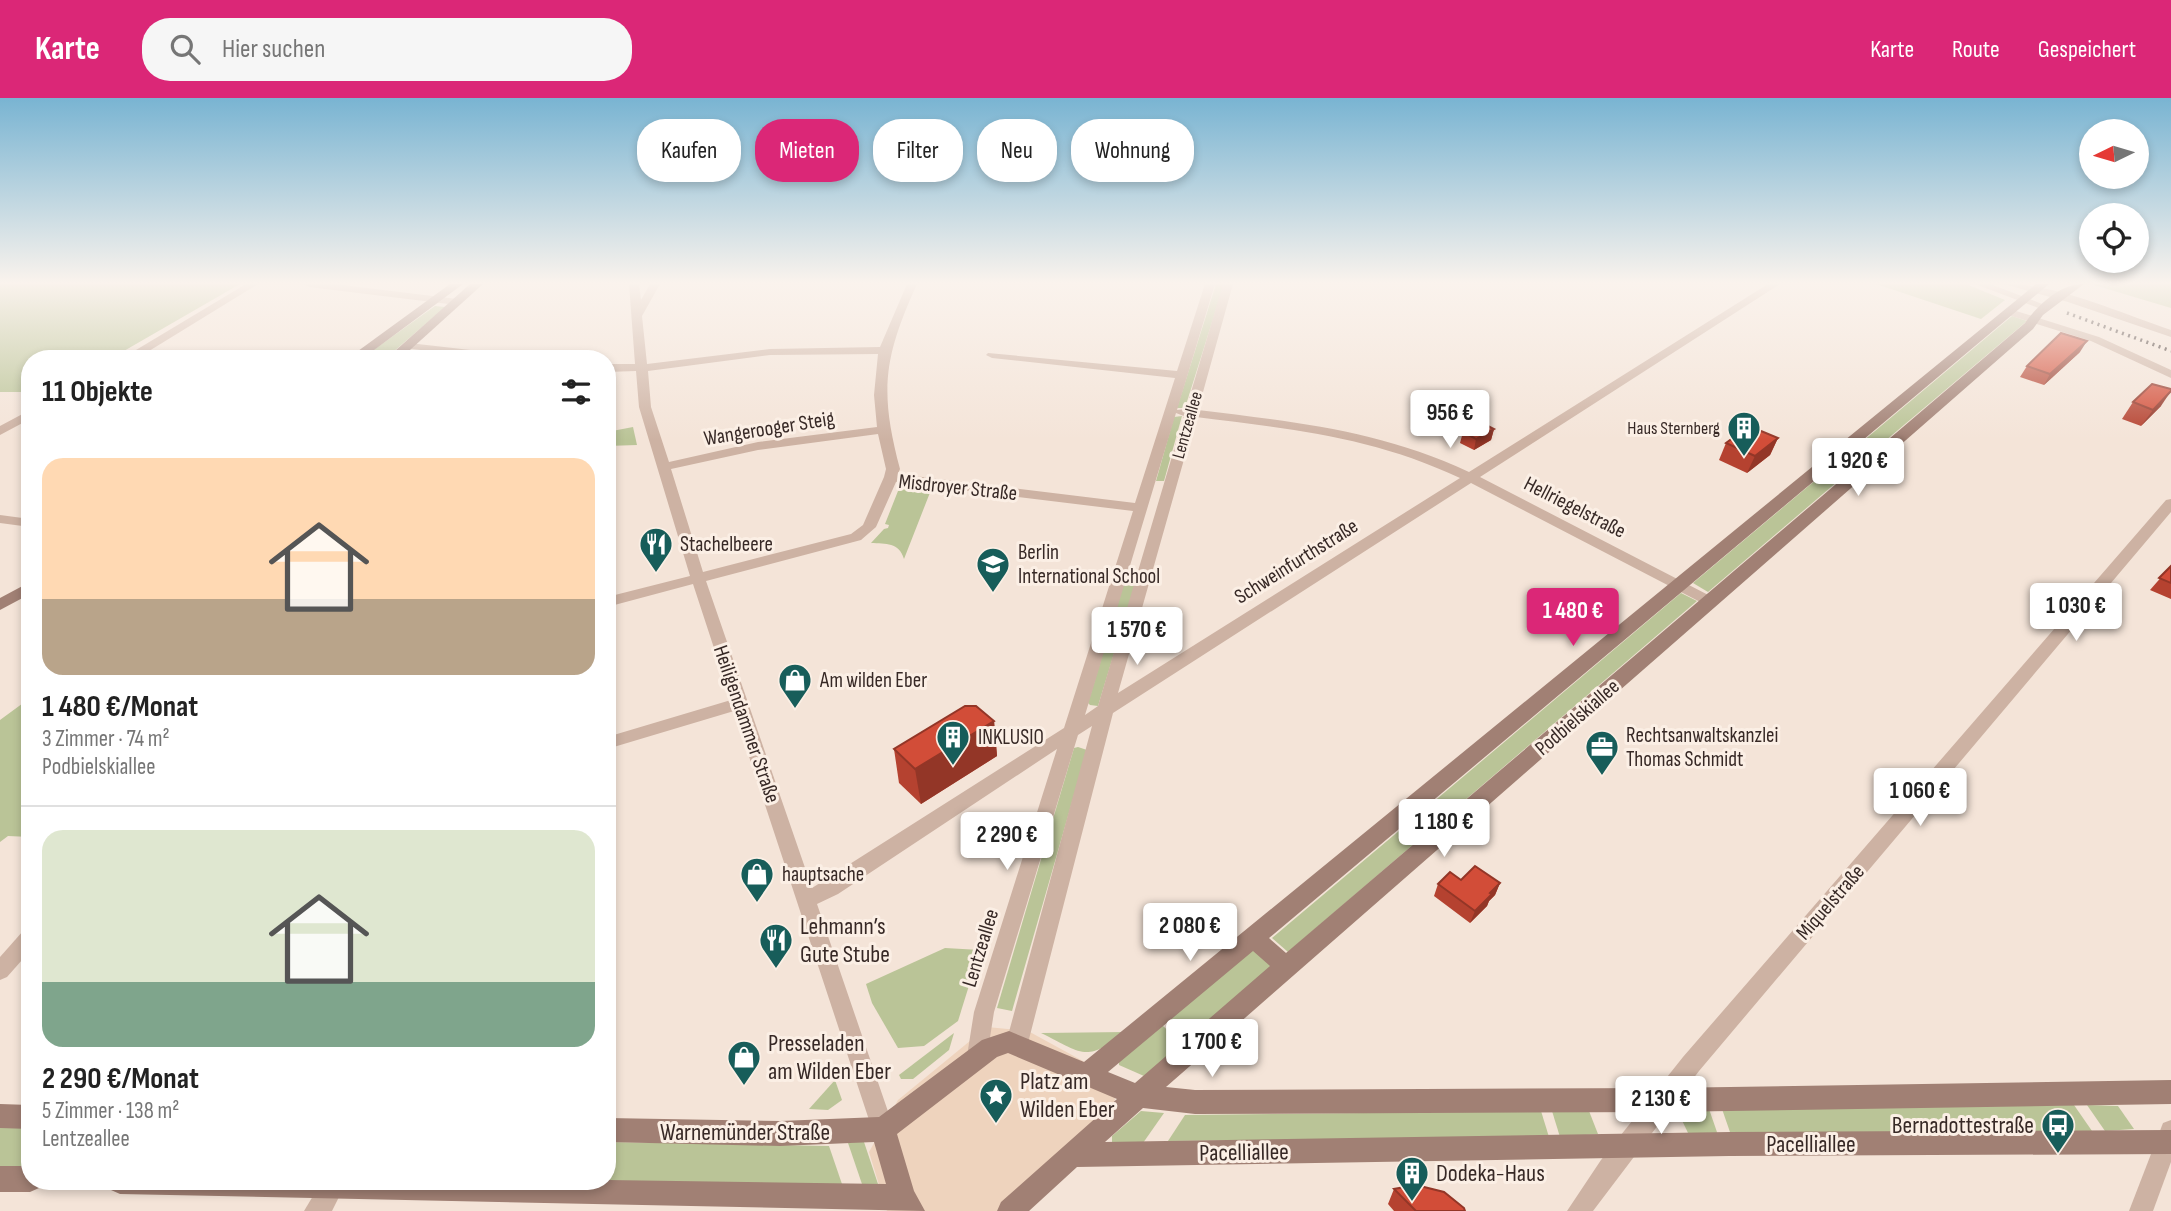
<!DOCTYPE html>
<html lang="de">
<head>
<meta charset="utf-8">
<style>
	body { margin:0; font-family:"Sofia Sans Condensed",sans-serif; background:#f6f6f6; color:#222; height:100vh; display:flex; flex-direction:column; font-size:26px; white-space:nowrap }
	* { box-sizing:border-box; margin:0 }
	p { font-size:23px; color:#767676 }
	.icon { flex:none; width:38px; height:38px; fill:none; stroke:currentColor; stroke-width:2; stroke-linecap:round; stroke-linejoin:round }
	.map { position:relative; flex:1; overflow:hidden }
	.side { position:absolute; left:21px; top:252px; width:595px; height:840px; display:flex; flex-direction:column; background:#fff; border-radius:28px; box-shadow:0 4px 10px #0003 }
	.side>* { flex:none }
	.guide { position:absolute; left:637px; top:21px; width:665px; height:63px; display:flex; gap:14px }
	.needle { width:46px; rotate:265deg }
	.buttons { position:absolute; left:2079px; top:21px; display:grid; gap:14px }
	.buttons a { display:grid; place-items:center; width:70px; height:70px; border-radius:50%; background:#fff; box-shadow:0 4px 10px #0003; font-size:35px }
	.price { position:absolute; translate:-50% -60px; padding:0 16px; border-radius:7px; background:#fff; color:#222; font-size:23px; line-height:46px; filter:drop-shadow(0 2px 4px #0008) }
	.price::after { content:''; position:absolute; left:50%; top:42px; width:21px; height:16px; margin-left:-10px; background:inherit; clip-path:polygon(0 0,100% 0,50% 100%) }
	.price.current { background:#db2777; color:#fff }
	ul { padding:0; list-style:none }
	li { display:grid; align-content:center; gap:14px; height:371px; padding:0 21px }
	li+li { border-top:2px solid #e0e0e0 }
	li span { display:grid; place-items:center; height:217px; border-radius:21px; color:#555 }
	li>.icon { margin-inline-start:auto }
	span .icon { width:126px; height:126px; fill:#fffc; stroke-width:1 }
	li b { font-size:30px }
	h2 { display:flex; justify-content:space-between; align-items:center; height:84px; padding:0 21px; font-size:30px }
	.chip { padding:0 24px; border-radius:28px; background:#fff; box-shadow:0 4px 10px #0003; font-size:24px; line-height:63px }
	.chip.current { background:#db2777; color:#fff }
	header { display:flex; align-items:center; gap:42px; box-sizing:border-box; height:98px; padding:0 35px; background:#db2777; color:#fff }
	header strong { font-size:33px }
	nav { display:flex; gap:38px; margin-inline-start:auto; font-size:24px }
	.search { width:490px; height:63px; background:#f6f6f6; display:flex; align-items:center; gap:18px; box-sizing:border-box; padding:0 24px; border-radius:28px; color:#767676; font-size:26px }
	.map>svg:first-child { display:block }
	.green { fill:#bac497 }
	.plaza { fill:#eed3bd }
	.lines { fill:none; stroke-linecap:round; stroke-linejoin:round }
	.street { fill:#cdb2a3; fill-rule:evenodd }
	.secondary { fill:#a18074; fill-rule:evenodd }
	.rail { stroke:#372926; stroke-width:3.5; stroke-dasharray:2 4.5; stroke-linecap:butt }
	.wall { fill:#b54230 }
	.shaded-wall { fill:#933627 }
	.building { fill:#d24d38; stroke:#933627; stroke-width:2 }
	.labels { text-anchor:middle; stroke-width:6; stroke-linejoin:round; paint-order:stroke }
	.far-street-label { font-size:18px; fill:#372926; stroke:#fbefe5 }
	.far-poi-label { font-size:18px; fill:#372926; stroke:#fbefe5; text-anchor:end }
	.street-label { font-size:21px; fill:#372926; stroke:#fbefe5 }
	.poi-label { font-size:21px; fill:#372926; stroke:#fbefe5; text-anchor:start }
	.near-poi-label { font-size:24px; fill:#372926; stroke:#fbefe5; text-anchor:start }
	.near-street-label { font-size:24px; fill:#372926; stroke:#fbefe5 }
</style>
</head>
<body>
<header>
<strong>Karte</strong>
<div class="search"><svg class="icon" aria-label="search" viewBox="0 0 24 24"><circle cx="10" cy="10" r="6"/><path d="M15 15l6 6"/></svg>Hier suchen</div>
<nav><a>Karte</a><a>Route</a><a>Gespeichert</a></nav>
</header>
<div class="map">
<svg width="2171" height="1113" viewBox="0 0 2171 1113">
	<rect width="100%" height="100%" fill="#f4e4d8"/>
	<g class="green">
		<polygon points="0,186 240,186 110,261 30,261 30,294 0,294"/>
		<polygon points="1216,186 1224,186 1185,310 1177,310"/>
		<polygon points="1876,186 1966,186 2005,202 1981,221"/>
		<polygon points="2171,186 2171,210 2094,187 2095,186"/>
		<polygon points="435,208 445,209 385,261 361,261"/>
		<polygon points="2012,218 2027,223 1859,365 1844,359"/>
		<polygon points="1182,318 1164,383 1156,383 1174,319"/>
		<polygon points="633,329 637,347 607,348 607,334"/>
		<polygon points="1836,365 1851,372 1708,494 1693,485"/>
		<path d="M 907,389 L 931,392 L 904,461 C 899,444 886,446 871,445 L 884,431 L 888,430 L 889,427 L 885,426 L 898,393 Z"/>
		<polygon points="1126,478 1137,480 1098,608 1090,607 1088,605"/>
		<polygon points="1681,495 1697,503 1288,854 1272,840"/>
		<polygon points="30,600 30,739 8,738 0,744 0,622"/>
		<polygon points="1078,649 1087,652 1012,913 997,910 1074,650"/>
		<polygon points="945,850 980,852 958,923 924,948 898,950 872,905 866,886"/>
		<polygon points="1255,850 1275,866 1190,939 1170,920"/>
		<polygon points="1162,927 1182,946 1144,978 1119,967 1119,963"/>
		<path d="M 1126,934 C 1085,965 1084,956 1041,935 Z"/>
		<polygon points="954,935 949,952 913,981 901,981 899,977"/>
		<polygon points="835,982 842,1002 828,1012 809,1011"/>
		<polygon points="2074,1007 2092,1033 1731,1037 1722,1011"/>
		<polygon points="2087,1007 2118,1008 2134,1031 2105,1033"/>
		<polygon points="1709,1011 1718,1037 1689,1037 1678,1014"/>
		<polygon points="1141,1013 1164,1015 1143,1045 1112,1044 1112,1038"/>
		<polygon points="1541,1013 1549,1039 1168,1043 1185,1017"/>
		<polygon points="1552,1013 1589,1013 1598,1036 1560,1039"/>
		<polygon points="0,1027 30,1028 30,1069 0,1068"/>
		<polygon points="861,1043 864,1044 878,1086 863,1089 848,1045"/>
		<polygon points="607,1044 829,1048 843,1089 607,1083"/>
	</g>
	<polygon class="plaza" points="987,929 1028,933 1114,980 1115,1006 1024,1113 887,1113 869,1054 898,1002"/>
	<g class="lines">
		<g class="street">
			<polygon points="246,186 258,186 136,261 121,261"/>
			<polygon points="304,186 334,186 457,201 462,204 457,207 309,189"/>
			<path d="M 629,186 L 639,186 L 641,202 L 650,186 L 660,186 L 642,218 L 647,266 L 770,251 L 880,249 L 907,186 L 917,186 C 884,259 879,292 900,371 L 898,376 L 1135,405 L 1175,280 L 992,260 L 986,257 L 988,255 L 1177,273 L 1205,186 L 1215,186 L 1177,312 L 1186,311 L 1223,186 L 1233,186 L 1198,312 C 1295,324 1379,332 1469,374 L 1768,186 L 1780,186 L 1480,379 L 1716,501 L 1719,504 L 1716,507 L 1706,507 L 1471,385 L 1113,615 L 1028,945 L 1025,952 L 1017,955 L 1009,952 L 1006,945 L 1092,628 L 1078,637 L 994,914 L 986,965 L 978,968 L 970,965 L 967,958 L 974,914 L 1057,651 L 838,796 L 817,806 L 894,1031 L 891,1039 L 883,1042 L 875,1039 L 872,1031 L 734,613 L 607,651 L 607,639 L 731,602 L 693,486 L 607,509 L 607,499 L 690,478 L 639,309 L 636,273 L 607,274 L 607,266 L 635,266 ZM 878,256 L 874,297 L 877,329 L 758,344 L 669,364 L 651,309 L 648,273 L 770,257 ZM 1176,315 L 1184,318 L 1098,608 L 1085,617 ZM 1196,319 C 1291,331 1371,338 1460,380 L 1118,595 ZM 878,336 L 886,371 L 884,379 L 863,427 L 851,436 L 703,474 L 671,371 L 758,352 ZM 896,384 L 1133,413 L 1064,630 L 812,790 L 706,483 L 861,442 L 876,429 Z"/>
			<polygon points="1975,186 1990,186 2050,209 2041,211"/>
			<path d="M 2004,186 C 2058,186 2120,215 2171,232 L 2171,239 L 2068,204 Z"/>
			<polygon points="2005,212 2013,212 2099,239 2171,272 2171,280 2091,243 2005,216"/>
			<polygon points="409,245 524,258 530,261 491,261 405,250 403,248"/>
			<polygon points="30,312 30,321 0,337 0,328"/>
			<polygon points="2171,401 2171,414 1699,973 1593,1113 1567,1113 1601,1062 1683,959 2166,402"/>
			<polygon points="0,417 30,421 30,429 0,425"/>
			<polygon points="30,831 30,853 7,879 0,882 0,859 23,833"/>
			<polygon points="2171,1022 2171,1064 2153,1113 2129,1113 2163,1025"/>
			<polygon points="322,1083 341,1083 344,1089 332,1113 304,1113"/>
		</g>
		<g class="secondary">
			<polygon points="450,186 463,186 362,261 347,261"/>
			<polygon points="470,186 483,186 400,261 386,261"/>
			<path d="M 2036,186 L 2049,186 L 1269,840 L 1286,855 L 2025,225 C 2038,207 2061,185 2084,186 L 2043,217 L 2033,231 L 1166,989 L 1195,992 L 1663,990 L 2171,982 L 2171,1006 L 1663,1014 L 1195,1016 L 1143,1010 L 1105,1044 L 1729,1034 L 2171,1032 L 2171,1056 L 1729,1058 L 1077,1069 L 1029,1113 L 997,1113 L 1001,1104 L 1117,1001 L 1008,955 L 997,959 L 897,1036 L 914,1093 L 925,1113 L 120,1096 L 111,1092 L 107,1083 L 607,1082 L 886,1086 L 874,1044 L 780,1048 L 607,1044 L 607,1020 L 780,1023 L 879,1019 L 982,942 L 1009,933 L 1084,964 ZM 1253,853 L 1270,868 L 1135,985 L 1108,974 Z"/>
			<polygon points="30,484 30,496 0,512 0,500"/>
			<polygon points="0,1006 30,1007 30,1031 0,1030"/>
			<polygon points="0,1068 30,1068 30,1083 42,1083 39,1090 30,1094 0,1094"/>
		</g>
		<polyline class="rail" points="2067,215 2171,253"/>
	</g>
	<g class="wall">
		<polygon points="2080,254 2044,287 2020,279 2027,268"/>
		<polygon points="2133,304 2161,308 2141,328 2122,321"/>
		<polygon points="1494,331 1491,342 1474,352 1460,345 1463,334"/>
		<polygon points="1778,340 1770,357 1747,375 1719,362 1726,345"/>
		<polygon points="2171,468 2171,501 2150,492"/>
		<polygon points="994,623 997,658 921,706 899,685 894,651"/>
		<polygon points="1461,782 1500,785 1495,797 1489,803 1487,808 1470,825 1434,798 1438,786"/>
		<polygon points="1394,1091 1465,1113 1394,1113 1388,1106"/>
	</g>
	<g class="shaded-wall">
		<polygon points="2087,243 2080,254 2044,287 2050,276"/>
		<polygon points="2171,293 2161,308 2141,328 2153,312"/>
		<polygon points="1494,331 1491,342 1474,352 1476,341"/>
		<polygon points="1778,340 1770,357 1747,375 1755,358"/>
		<polygon points="994,623 997,658 921,706 915,671"/>
		<polygon points="1500,785 1495,797 1489,803 1487,808 1470,825 1475,813"/>
	</g>
	<g class="building">
		<polygon points="2061,235 2087,243 2050,276 2027,268"/>
		<polygon points="2152,286 2171,291 2171,293 2153,312 2133,304"/>
		<polygon points="1480,324 1494,331 1476,341 1463,334"/>
		<polygon points="1749,328 1778,340 1755,358 1726,345"/>
		<polygon points="2171,468 2171,485 2159,480"/>
		<polygon points="965,608 976,608 994,623 915,671 894,651"/>
		<polygon points="1475,768 1500,785 1490,795 1492,796 1475,813 1438,786 1450,774 1461,782"/>
		<polygon points="1416,1087 1444,1094 1464,1110 1465,1113 1416,1113 1394,1091"/>
	</g>
	<linearGradient id="sky" x2="0" y2="1"><stop stop-color="#79b4d2"/><stop offset="0.54" stop-color="#faf3ed"/><stop offset="1" stop-color="#faf3ed" stop-opacity="0"/></linearGradient>
	<rect width="2171" height="342" fill="url(#sky)"/>
	<defs>
		<symbol id="building-pin" viewBox="-11 -11 22 30"><path d="M0 17L-7.5 6A9.5 9.5 0 1 1 7.5 6Z" fill="#175d5a" stroke="#fbefe5"/><path d="M-4-6H4V6H1V3H-1V6H-4ZM-2.5-4.3h1.7v1.8h-1.7ZM.8-4.3h1.7v1.8H.8ZM-2.5-1h1.7V.8h-1.7ZM.8-1h1.7V.8H.8Z" fill="#fff"/></symbol>
		<symbol id="restaurant-pin" viewBox="-11 -11 22 30"><path d="M0 17L-7.5 6A9.5 9.5 0 1 1 7.5 6Z" fill="#175d5a" stroke="#fbefe5"/><path d="M-5-6h1v4h1v-4h1v4h1v-4h1v5L-1.5 .5V6h-2V.5L-5-1ZM5-6V6H3V1.5H1.5Q1.5-4 5-6Z" fill="#fff"/></symbol>
		<symbol id="school-pin" viewBox="-11 -11 22 30"><path d="M0 17L-7.5 6A9.5 9.5 0 1 1 7.5 6Z" fill="#175d5a" stroke="#fbefe5"/><path d="M0-5L7-2L0 1L-7-2ZM-4 1L0 2.5L4 1V4Q0 6-4 4Z" fill="#fff"/></symbol>
		<symbol id="shop-pin" viewBox="-11 -11 22 30"><path d="M0 17L-7.5 6A9.5 9.5 0 1 1 7.5 6Z" fill="#175d5a" stroke="#fbefe5"/><path d="M-5-2.5h2.3a2.7 3.5 0 0 1 5.4 0H5L5.5 6h-11ZM-1.5-2.5h3a1.5 2.3 0 0 0-3 0Z" fill="#fff"/></symbol>
		<symbol id="office-pin" viewBox="-11 -11 22 30"><path d="M0 17L-7.5 6A9.5 9.5 0 1 1 7.5 6Z" fill="#175d5a" stroke="#fbefe5"/><path d="M-6-3h4V-5.5h4V-3h4V5H-6ZM-1-4.5V-3h2v-1.5ZM-6 0V1H6V0Z" fill="#fff"/></symbol>
		<symbol id="sight-pin" viewBox="-11 -11 22 30"><path d="M0 17L-7.5 6A9.5 9.5 0 1 1 7.5 6Z" fill="#175d5a" stroke="#fbefe5"/><path d="M0-6L1.8-2.2L6-1.7L2.9 1.2L3.7 5.4L0 3.3L-3.7 5.4L-2.9 1.2L-6-1.7L-1.8-2.2Z" fill="#fff"/></symbol>
		<symbol id="bus-pin" viewBox="-11 -11 22 30"><path d="M0 17L-7.5 6A9.5 9.5 0 1 1 7.5 6Z" fill="#175d5a" stroke="#fbefe5"/><path d="M-5-6H5V4H4V6H2V4H-2V6H-4V4H-5ZM-3.5-4V0h7V-4ZM-3.5 1.2v1.5H-2V1.2ZM2 1.2v1.5H3.5V1.2Z" fill="#fff"/></symbol>
	</defs>
	<g fill-rule="evenodd">
		<use href="#building-pin" x="1725" y="311" width="38" height="52"/>
		<use href="#restaurant-pin" x="637" y="427" width="38" height="52"/>
		<use href="#school-pin" x="974" y="447" width="38" height="52"/>
		<use href="#shop-pin" x="776" y="563" width="38" height="52"/>
		<use href="#building-pin" x="934" y="620" width="38" height="52"/>
		<use href="#office-pin" x="1583" y="630" width="38" height="52"/>
		<use href="#shop-pin" x="738" y="757" width="38" height="52"/>
		<use href="#restaurant-pin" x="757" y="823" width="38" height="52"/>
		<use href="#shop-pin" x="725" y="940" width="38" height="52"/>
		<use href="#sight-pin" x="977" y="978" width="38" height="52"/>
		<use href="#bus-pin" x="2039" y="1008" width="38" height="52"/>
		<use href="#building-pin" x="1393" y="1056" width="38" height="52"/>
	</g>
	<g class="labels">
		<g class="far-street-label">
			<text transform="translate(1187 327) rotate(-74)" y="6">Lentzeallee</text>
		</g>
		<g class="far-poi-label">
			<text x="1720" y="336">Haus Sternberg</text>
		</g>
		<g class="street-label">
			<text transform="translate(769 330) rotate(-9)" y="7">Wangerooger Steig</text>
			<text transform="translate(958 389) rotate(6)" y="7">Misdroyer Straße</text>
			<text transform="translate(1575 409) rotate(27)" y="7">Hellriegelstraße</text>
			<text transform="translate(1296 463) rotate(-32)" y="7">Schweinfurthstraße</text>
			<text transform="translate(1577 619) rotate(-41)" y="7">Podbielskiallee</text>
			<text transform="translate(747 626) rotate(71)" y="7">Heiligendammer Straße</text>
			<text transform="translate(1830 804) rotate(-49)" y="7">Miquelstraße</text>
			<text transform="translate(980 850) rotate(-73)" y="7">Lentzeallee</text>
		</g>
		<g class="poi-label">
			<text x="680" y="453">Stachelbeere</text>
			<text x="1018" y="461">Berlin<tspan x="1018" dy="24">International School</tspan></text>
			<text x="820" y="589">Am wilden Eber</text>
			<text x="1626" y="644">Rechtsanwaltskanzlei<tspan x="1626" dy="24">Thomas Schmidt</tspan></text>
			<text x="978" y="646">INKLUSIO</text>
			<text x="782" y="783">hauptsache</text>
		</g>
		<g class="near-poi-label">
			<text x="800" y="836">Lehmann’s<tspan x="800" dy="28">Gute Stube</tspan></text>
			<text x="768" y="953">Presseladen<tspan x="768" dy="28">am Wilden Eber</tspan></text>
			<text x="1020" y="991">Platz am<tspan x="1020" dy="28">Wilden Eber</tspan></text>
			<text x="2034" y="1035" text-anchor="end">Bernadottestraße</text>
			<text x="1436" y="1083">Dodeka-Haus</text>
		</g>
		<g class="near-street-label">
			<text x="745" y="1042">Warnemünder Straße</text>
			<text x="1811" y="1054">Pacelliallee</text>
			<text transform="translate(1244 1054) rotate(-1)" y="8">Pacelliallee</text>
		</g>
	</g>
</svg>
<div class="buttons">
<a><svg class="needle" viewBox="-14 -14 28 28"><path d="M0-13l5 13h-10z" fill="#e53935"/><path d="M0 13l5-13h-10z" fill="#767676"/></svg></a>
<a><svg class="icon" aria-label="locate" viewBox="0 0 24 24"><circle cx="12" cy="12" r="6"/><path d="M12 2v4M12 18v4M2 12h4M18 12h4"/></svg></a>
</div>
<b class="price" style="left:1450px;top:352px">956 €</b>
<b class="price" style="left:1858px;top:400px">1 920 €</b>
<b class="price" style="left:2076px;top:545px">1 030 €</b>
<b class="price current" style="left:1573px;top:550px">1 480 €</b>
<b class="price" style="left:1137px;top:569px">1 570 €</b>
<b class="price" style="left:1920px;top:730px">1 060 €</b>
<b class="price" style="left:1444px;top:761px">1 180 €</b>
<b class="price" style="left:1007px;top:774px">2 290 €</b>
<b class="price" style="left:1190px;top:865px">2 080 €</b>
<b class="price" style="left:1212px;top:981px">1 700 €</b>
<b class="price" style="left:1661px;top:1038px">2 130 €</b>
<div class="guide">
<a class="chip">Kaufen</a>
<a class="chip current">Mieten</a>
<a class="chip">Filter</a>
<a class="chip">Neu</a>
<a class="chip">Wohnung</a>
</div>
<section class="side">
<h2>11 Objekte<svg class="icon" aria-label="filters" viewBox="0 0 24 24"><path d="M4 7h16M4 17h16"/><circle cx="9" cy="7" r="2"/><circle cx="15" cy="17" r="2"/></svg></h2>
<ul>
<li><span style="background:linear-gradient(#ffd9b3 65%,#b9a48a 0)"><svg class="icon" aria-label="home" viewBox="0 0 24 24"><path d="M3 11l9-7 9 7M6 9v11h12V9"/></svg></span><div><b>1 480 €/Monat</b><p>3 Zimmer · 74 m²</p><p>Podbielskiallee</p></div></li>
<li><span style="background:linear-gradient(#dfe7d0 70%,#7fa58c 0)"><svg class="icon" aria-label="home" viewBox="0 0 24 24"><path d="M3 11l9-7 9 7M6 9v11h12V9"/></svg></span><div><b>2 290 €/Monat</b><p>5 Zimmer · 138 m²</p><p>Lentzeallee</p></div></li>
</ul>
</section>
</div>
</body>
</html>
